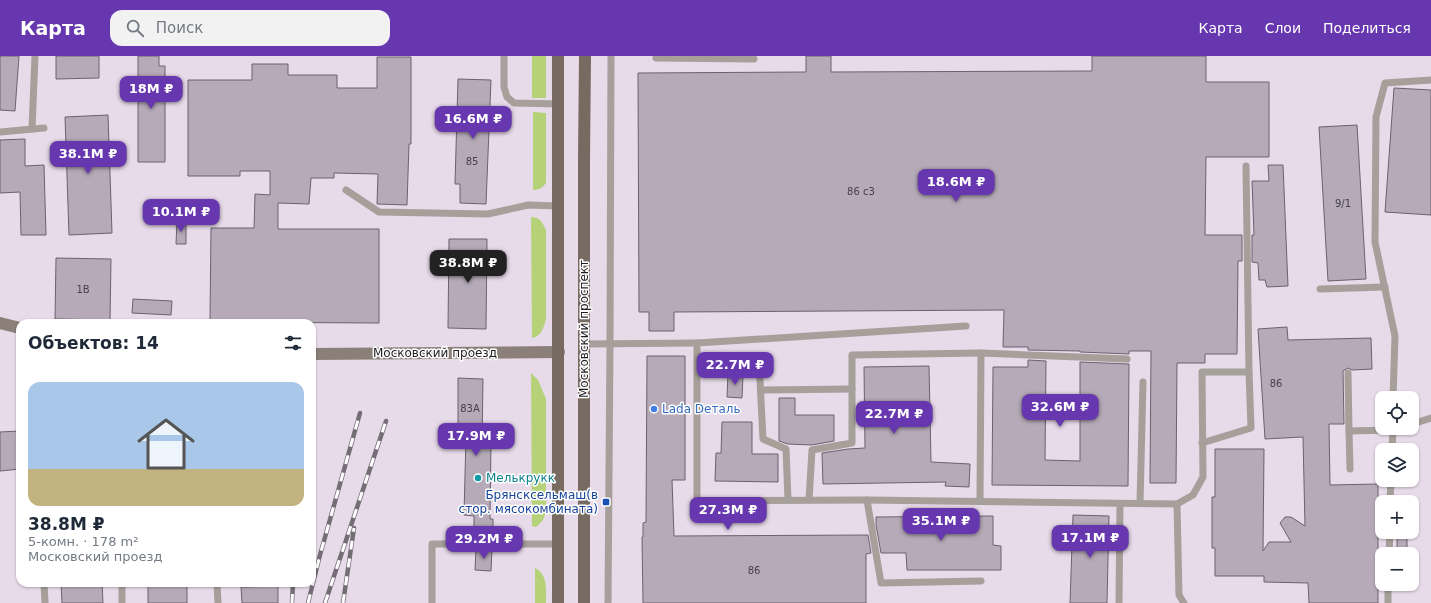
<!DOCTYPE html>
<html lang="ru">
<head>
<meta charset="utf-8">
<style>
	body { margin:0; font-family:"DejaVu Sans",sans-serif; background:#f2f2f3; color:#1f2937; height:100vh; display:flex; flex-direction:column; font-size:15px; white-space:nowrap }
	* { box-sizing:border-box; margin:0 }
	p { font-size:13px; color:#747a83 }
	.icon { flex:none; width:22px; height:22px; fill:none; stroke:currentColor; stroke-width:2; stroke-linecap:round; stroke-linejoin:round }
	.map { position:relative; flex:1; overflow:hidden }
	.details { position:absolute; left:16px; top:263px; width:300px; height:268px; display:flex; flex-direction:column; background:#fff; border-radius:12px; box-shadow:0 1px 3px #0004 }
	.details>* { flex:none }
	.controls { position:absolute; left:1375px; top:335px; display:grid; gap:8px }
	.controls a { display:grid; place-items:center; width:44px; height:44px; border-radius:8px; background:#fff; box-shadow:0 1px 3px #0004; font-size:20px }
	.price { position:absolute; translate:-50% -34px; padding:0 9px; border-radius:8px; background:#6737af; color:#fff; font-size:13px; line-height:26px; filter:drop-shadow(0 1px 2px #0008) }
	.price::after { content:''; position:absolute; left:50%; top:24px; width:12px; height:9px; margin-left:-6px; background:inherit; clip-path:polygon(0 0,100% 0,50% 100%) }
	.price.on { background:#222; color:#fff }
	ul { padding:0; list-style:none }
	li { display:grid; align-content:center; gap:8px; height:212px; padding:0 12px }
	li+li { border-top:1px solid #e0e1e3 }
	li span { display:grid; place-items:center; height:124px; border-radius:12px; color:#555 }
	li>.icon { margin-inline-start:auto }
	span .icon { width:72px; height:72px; fill:#fffc; stroke-width:1 }
	li b { font-size:17px }
	h2 { display:flex; justify-content:space-between; align-items:center; height:48px; padding:0 12px; font-size:17px }
	header { display:flex; align-items:center; gap:24px; box-sizing:border-box; height:56px; padding:0 20px; background:#6737af; color:#fff }
	header strong { font-size:19px }
	nav { display:flex; gap:22px; margin-inline-start:auto; font-size:14px }
	.search { width:280px; height:36px; background:#f2f2f3; display:flex; align-items:center; gap:10px; box-sizing:border-box; padding:0 14px; border-radius:12px; color:#747a83; font-size:15px }
	.map>svg:first-child { display:block }
	.green { fill:#b6d279 }
	.building { fill:#b6aab8; stroke:#6c616e }
	.lines { fill:none; stroke-linecap:round; stroke-linejoin:round }
	.lane { stroke:#a69f9a; stroke-width:7 }
	.secondary { stroke:#8a8079; stroke-width:12 }
	.primary { stroke:#766a61; stroke-width:12 }
	.rail-casing { stroke:#756d76; stroke-width:4.5 }
	.rail { stroke:#fff; stroke-width:3; stroke-dasharray:9; stroke-linecap:butt }
	.shop-dot { fill:#3f7fe0; stroke:#fff; stroke-width:1.5 }
	.culture-dot { fill:#0f9aa8; stroke:#fff; stroke-width:1.5 }
	.transit-dot { fill:#1a4fb4; stroke:#fff; stroke-width:1.5 }
	.labels { text-anchor:middle; stroke-width:3; stroke-linejoin:round; paint-order:stroke }
	.number-label { font-size:10px; fill:#464047 }
	.street-label { font-size:12px; fill:#201c21; stroke:#fff }
	.shop-label { font-size:12px; fill:#366cbe; stroke:#fff; text-anchor:start }
	.culture-label { font-size:12px; fill:#0d838f; stroke:#fff; text-anchor:start }
	.transit-label { font-size:12px; fill:#164399; stroke:#fff; text-anchor:end }
</style>
</head>
<body>
<header>
<strong>Карта</strong>
<div class="search"><svg class="icon" aria-label="search" viewBox="0 0 24 24"><circle cx="10" cy="10" r="6"/><path d="M15 15l6 6"/></svg>Поиск</div>
<nav><a>Карта</a><a>Слои</a><a>Поделиться</a></nav>
</header>
<div class="map">
<svg width="1431" height="547" viewBox="0 0 1431 547">
	<rect width="100%" height="100%" fill="#e7dae9"/>
	<g class="green">
		<rect x="532" y="0" width="14" height="42"/>
		<path d="M 533,56 L 546,57 L 546,127 C 542,132 539,134 533,134 Z"/>
		<path d="M 531,161 C 540,161 542,166 546,174 L 546,263 C 544,271 541,281 532,282 Z"/>
		<polygon points="531,317 538,324 546,343 546,456 543,464 536,471 532,470"/>
		<path d="M 535,512 C 548,518 546,534 546,547 L 535,547 Z"/>
	</g>
	<g class="building">
		<polygon points="0,0 19,0 15,55 0,54"/>
		<polygon points="56,0 99,0 99,22 56,23"/>
		<polygon points="138,0 159,0 159,10 165,10 165,106 138,106"/>
		<polygon points="806,0 831,0 831,16 1092,15 1092,0 1206,0 1206,26 1269,26 1269,101 1206,101 1205,179 1242,179 1242,205 1238,205 1237,298 1205,298 1205,307 1177,307 1176,427 1150,427 1151,295 1129,295 1129,298 1080,296 1080,295 1028,294 1028,291 1003,291 1004,254 674,256 674,275 649,275 649,256 639,256 638,17 806,16"/>
		<polygon points="377,1 411,1 411,88 409,88 407,149 377,148 378,118 334,117 334,122 311,122 309,148 278,147 278,173 379,173 379,267 210,266 211,172 254,172 255,138 270,139 270,115 240,115 240,120 188,120 188,24 252,24 252,8 288,8 288,19 337,19 337,32 377,32"/>
		<polygon points="458,23 491,24 486,148 460,147 460,128 455,128"/>
		<polygon points="1394,32 1431,34 1431,159 1385,156"/>
		<polygon points="108,59 112,177 69,179 65,61"/>
		<polygon points="1357,69 1366,223 1328,225 1319,71"/>
		<polygon points="25,83 25,110 44,109 46,179 21,179 20,136 0,137 0,84"/>
		<polygon points="1268,109 1283,109 1288,230 1267,231 1265,224 1259,224 1258,207 1252,206 1252,179 1254,179 1252,125 1269,125"/>
		<polygon points="177,165 186,166 186,188 176,188"/>
		<polygon points="449,183 487,183 486,273 448,272"/>
		<polygon points="56,202 111,203 110,264 55,263"/>
		<polygon points="133,243 172,245 171,259 132,257"/>
		<polygon points="1287,271 1288,284 1371,282 1372,313 1352,314 1348,312 1343,315 1344,368 1329,368 1330,429 1378,428 1378,547 1309,547 1308,527 1264,526 1264,520 1215,520 1215,492 1212,492 1212,441 1215,441 1215,393 1264,393 1263,495 1269,486 1291,486 1280,467 1285,461 1291,461 1305,470 1303,381 1265,383 1258,273"/>
		<polygon points="647,300 685,300 685,424 672,424 674,480 868,479 871,497 866,498 866,547 643,547 642,481 643,481 643,467 646,466"/>
		<polygon points="1028,304 1046,305 1045,404 1080,405 1080,306 1129,308 1128,430 992,429 993,311 1028,311"/>
		<polygon points="929,310 931,406 970,408 969,431 945,430 946,426 823,428 822,397 848,393 865,392 864,311"/>
		<polygon points="728,318 743,319 742,342 727,341"/>
		<polygon points="458,322 483,323 482,385 491,385 490,463 493,463 493,483 477,483 477,479 474,479 474,460 464,459 466,381 458,381"/>
		<polygon points="779,342 795,342 795,359 834,359 834,385 812,389 788,388 779,385"/>
		<polygon points="722,366 752,366 752,398 778,398 778,426 715,425 716,397 721,397"/>
		<polygon points="20,375 20,413 0,415 0,376"/>
		<polygon points="1073,459 1109,460 1107,547 1070,547"/>
		<polygon points="993,460 993,489 1001,490 1001,514 907,514 906,497 881,497 876,469 876,461"/>
		<rect x="1397" y="478" width="10" height="20"/>
		<polygon points="476,493 492,493 491,515 475,514"/>
		<polygon points="61,527 102,527 103,547 62,547"/>
		<rect x="148" y="527" width="39" height="20"/>
		<polygon points="278,530 278,547 242,547 241,531"/>
	</g>
	<g class="lines">
		<g class="lane">
			<polyline points="504,0 504,31 507,41 514,47 558,48"/>
			<polyline points="656,2 754,3"/>
			<polyline points="32,73 35,0"/>
			<polyline points="0,76 44,72"/>
			<polyline points="346,134 379,156 488,158 528,149 558,150"/>
			<polyline points="1320,233 1385,231"/>
			<polyline points="966,270 697,287 697,445 867,444 1177,448"/>
			<polyline points="584,288 697,287"/>
			<polyline points="759,305 763,383 786,393 788,444"/>
			<polyline points="1348,317 1349,375 1392,374 1399,372"/>
			<polyline points="761,334 852,333"/>
			<polyline points="1393,342 1395,280 1375,186 1376,61 1385,27 1431,24"/>
			<polyline points="1412,368 1431,362"/>
			<polyline points="1349,375 1350,413"/>
			<polyline points="1202,387 1251,372 1249,316"/>
			<polyline points="1392,394 1393,372"/>
			<polyline points="809,444 812,394 852,387 852,299 981,297"/>
			<polyline points="867,444 881,527 981,525"/>
			<polyline points="980,445 981,297 1127,303"/>
			<polyline points="1390,446 1391,424"/>
			<polyline points="1140,447 1143,326"/>
			<polyline points="1389,498 1390,476"/>
			<polyline points="44,527 45,547"/>
			<polyline points="217,527 218,547"/>
			<polyline points="122,547 122,527"/>
			<polyline points="432,547 432,488 558,488"/>
			<polyline points="608,547 610,288 611,0"/>
			<polyline points="1119,547 1120,448"/>
			<polyline points="1184,547 1179,539 1177,448 1193,439 1203,421 1202,316 1249,316 1246,110"/>
			<polyline points="1388,547 1388,528"/>
		</g>
		<g class="secondary">
			<polyline points="0,267 20,272"/>
			<polyline points="312,298 559,296"/>
		</g>
		<g class="primary">
			<polyline points="558,0 558,547"/>
			<polyline points="584,547 584,102 585,0"/>
		</g>
		<defs>
			<g id="rail">
				<polyline points="292,547 293,527"/>
				<polyline points="308,547 320,499 360,357"/>
				<polyline points="325,547 386,365"/>
				<polyline points="343,547 354,472"/>
			</g>
		</defs>
		<use href="#rail" class="rail-casing"/>
		<use href="#rail" class="rail"/>
	</g>
	<circle class="shop-dot" cx="654" cy="353" r="4"/>
	<circle class="culture-dot" cx="478" cy="422" r="4"/>
	<rect class="transit-dot" x="602" y="442" width="8" height="8" rx="2"/>
	<g class="labels">
		<g class="number-label">
			<text x="472" y="109">85</text>
			<text x="861" y="139">86 с3</text>
			<text x="1343" y="151">9/1</text>
			<text x="83" y="237">1В</text>
			<text x="1276" y="331">86</text>
			<text x="470" y="356">83А</text>
			<text x="754" y="518">86</text>
		</g>
		<g class="street-label">
			<text transform="translate(584 273) rotate(-90)" y="4">Московский проспект</text>
			<text x="435" y="301">Московский проезд</text>
		</g>
		<g class="shop-label">
			<text x="662" y="357">Lada Dеталь</text>
		</g>
		<g class="culture-label">
			<text x="486" y="426">Мелькрукк</text>
		</g>
		<g class="transit-label">
			<text x="598" y="443">Брянсксельмаш(в<tspan x="598" dy="14">стор. мясокомбината)</tspan></text>
		</g>
	</g>
</svg>
<div class="controls">
<a><svg class="icon" aria-label="locate" viewBox="0 0 24 24"><circle cx="12" cy="12" r="6"/><path d="M12 2v4M12 18v4M2 12h4M18 12h4"/></svg></a>
<a><svg class="icon" aria-label="layers" viewBox="0 0 24 24"><path d="M12 4l9 5-9 5-9-5zM3 14l9 5 9-5"/></svg></a>
<a>+</a>
<a>−</a>
</div>
<b class="price" style="left:151px;top:54px">18M ₽</b>
<b class="price" style="left:473px;top:84px">16.6M ₽</b>
<b class="price" style="left:88px;top:119px">38.1M ₽</b>
<b class="price" style="left:956px;top:147px">18.6M ₽</b>
<b class="price" style="left:181px;top:177px">10.1M ₽</b>
<b class="price on" style="left:468px;top:228px">38.8M ₽</b>
<b class="price" style="left:735px;top:330px">22.7M ₽</b>
<b class="price" style="left:1060px;top:372px">32.6M ₽</b>
<b class="price" style="left:894px;top:379px">22.7M ₽</b>
<b class="price" style="left:476px;top:401px">17.9M ₽</b>
<b class="price" style="left:728px;top:475px">27.3M ₽</b>
<b class="price" style="left:941px;top:486px">35.1M ₽</b>
<b class="price" style="left:1090px;top:503px">17.1M ₽</b>
<b class="price" style="left:484px;top:504px">29.2M ₽</b>
<section class="details">
<h2>Объектов: 14<svg class="icon" aria-label="filters" viewBox="0 0 24 24"><path d="M4 7h16M4 17h16"/><circle cx="9" cy="7" r="2"/><circle cx="15" cy="17" r="2"/></svg></h2>
<ul>
<li><span style="background:linear-gradient(#a9c7e8 70%,#c2b280 0)"><svg class="icon" aria-label="home" viewBox="0 0 24 24"><path d="M3 11l9-7 9 7M6 9v11h12V9"/></svg></span><div><b>38.8M ₽</b><p>5-комн. · 178 m²</p><p>Московский проезд</p></div></li>
</ul>
</section>
</div>
</body>
</html>
